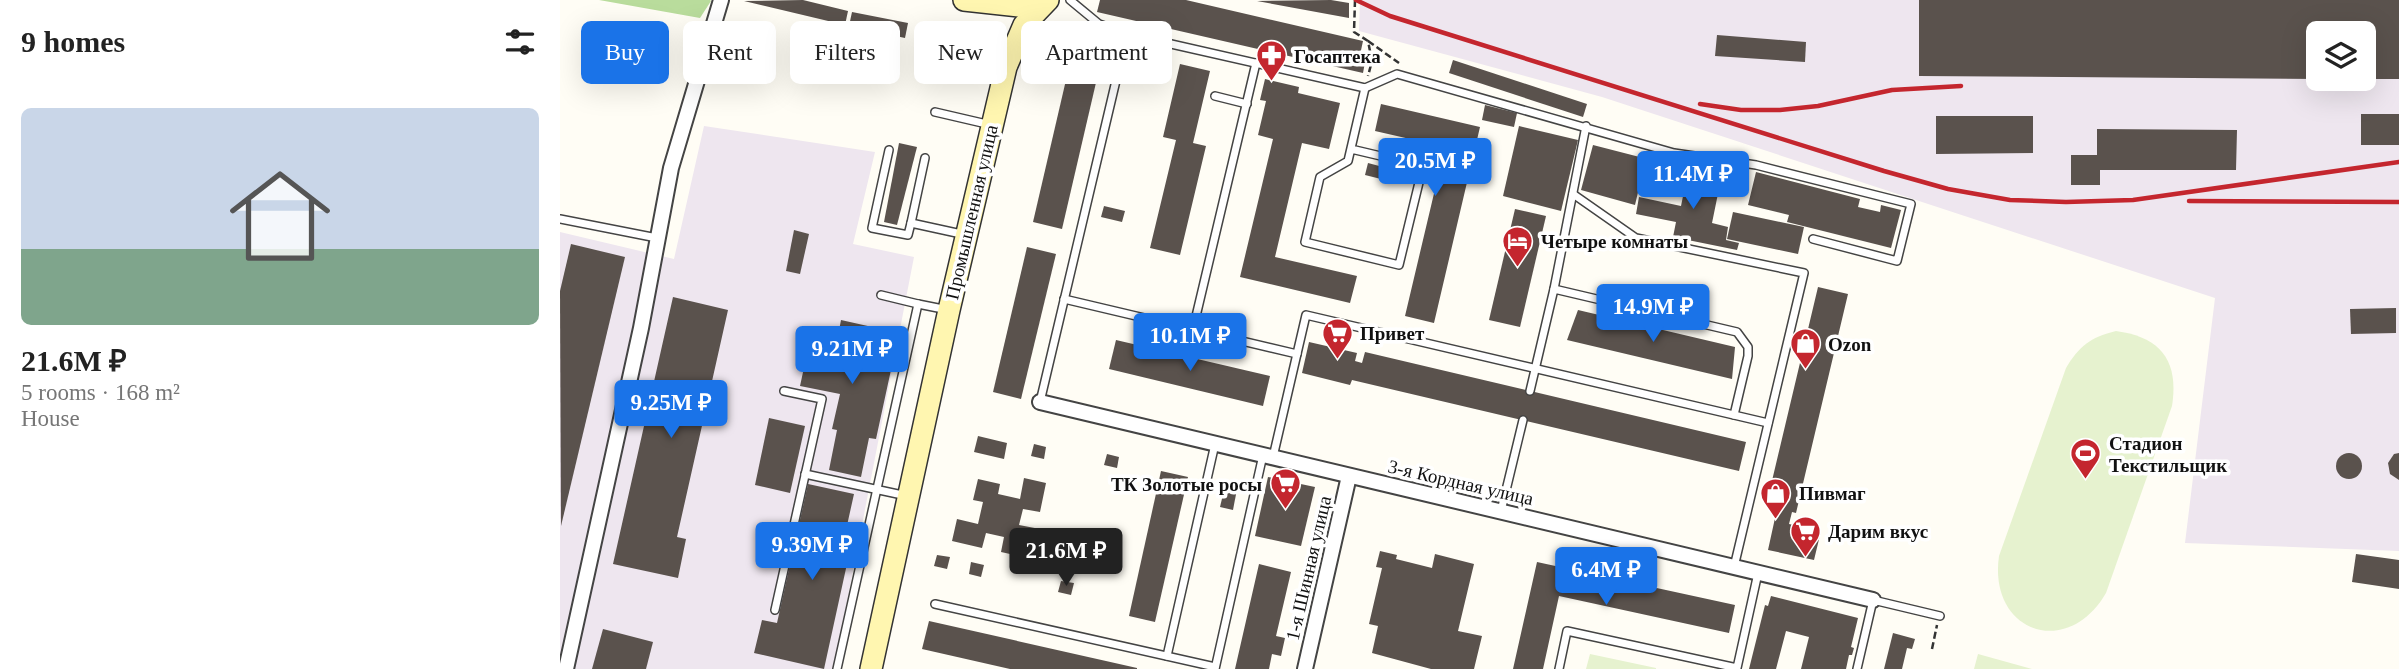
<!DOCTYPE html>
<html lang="en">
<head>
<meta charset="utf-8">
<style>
	body { margin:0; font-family:"Times New Roman",serif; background:#f2f2f2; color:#222; height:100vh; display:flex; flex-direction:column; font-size:26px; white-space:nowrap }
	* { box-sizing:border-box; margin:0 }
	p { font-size:23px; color:#767676 }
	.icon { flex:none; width:38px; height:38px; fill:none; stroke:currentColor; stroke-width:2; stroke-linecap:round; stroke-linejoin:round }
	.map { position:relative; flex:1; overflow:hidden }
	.sheet { display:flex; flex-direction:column; background:#fff; width:560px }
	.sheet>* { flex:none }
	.banner { position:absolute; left:21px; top:21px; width:665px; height:63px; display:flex; gap:14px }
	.buttons { position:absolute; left:1746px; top:21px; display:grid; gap:14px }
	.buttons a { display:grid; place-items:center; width:70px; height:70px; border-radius:10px; background:#fff; box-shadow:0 7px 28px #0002; font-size:35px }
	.price { position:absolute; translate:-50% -60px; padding:0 16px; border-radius:7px; background:#1a73e8; color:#fff; font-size:23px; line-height:46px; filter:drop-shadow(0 2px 4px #0008) }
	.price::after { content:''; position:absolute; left:50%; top:42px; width:21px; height:16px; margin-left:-10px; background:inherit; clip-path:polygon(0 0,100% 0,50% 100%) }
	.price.active { background:#222; color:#fff }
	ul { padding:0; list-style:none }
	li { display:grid; align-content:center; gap:14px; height:371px; padding:0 21px }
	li+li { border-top:2px solid #e0e0e0 }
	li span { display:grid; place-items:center; height:217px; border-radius:10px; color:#555 }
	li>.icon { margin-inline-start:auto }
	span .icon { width:126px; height:126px; fill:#fffc; stroke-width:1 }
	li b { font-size:30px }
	h2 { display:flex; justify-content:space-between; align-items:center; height:84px; padding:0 21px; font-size:30px }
	.tag { padding:0 24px; border-radius:10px; background:#fff; box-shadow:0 7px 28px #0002; font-size:24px; line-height:63px }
	.tag.active { background:#1a73e8; color:#fff }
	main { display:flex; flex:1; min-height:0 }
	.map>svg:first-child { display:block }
	.industrial { fill:#eee6ef; fill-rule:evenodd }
	.forest { fill:#b9dc9c }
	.pitch { fill:#e6f2cf }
	.building { fill:#5a524d }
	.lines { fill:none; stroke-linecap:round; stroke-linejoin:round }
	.service-casing { stroke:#444; stroke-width:10 }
	.minor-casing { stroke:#444; stroke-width:18 }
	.secondary-casing { stroke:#333; stroke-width:24 }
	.path { stroke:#333; stroke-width:2.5; stroke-dasharray:7 3.5; stroke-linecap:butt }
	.service { stroke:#fff; stroke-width:7 }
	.minor { stroke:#fff; stroke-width:14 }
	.secondary { stroke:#fff6b0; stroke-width:21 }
	.rail { stroke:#c4262e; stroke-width:4.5 }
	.labels { text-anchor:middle; stroke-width:7; stroke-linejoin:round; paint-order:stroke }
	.poi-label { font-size:19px; font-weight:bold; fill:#111; stroke:#fff; text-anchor:start }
	.street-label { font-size:19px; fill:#111; stroke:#fff }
</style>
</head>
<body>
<main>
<section class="sheet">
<h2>9 homes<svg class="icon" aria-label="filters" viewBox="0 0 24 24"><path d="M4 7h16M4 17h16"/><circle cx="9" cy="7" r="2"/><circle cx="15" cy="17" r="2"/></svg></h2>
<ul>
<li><span style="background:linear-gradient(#c9d6e8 65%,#7fa58c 0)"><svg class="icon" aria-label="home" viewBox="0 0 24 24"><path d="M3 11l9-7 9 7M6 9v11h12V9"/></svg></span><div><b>21.6M ₽</b><p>5 rooms · 168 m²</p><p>House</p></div></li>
</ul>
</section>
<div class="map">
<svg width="1839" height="669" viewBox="0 0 1839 669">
	<rect width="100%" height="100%" fill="#fffdf5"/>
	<g class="industrial">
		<path d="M 800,0 L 1839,0 L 1839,551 L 1625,543 L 1655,298 L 1042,97 L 799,31 ZM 1759,33 L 1804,33 L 1804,79 L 1759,79 Z"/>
		<polygon points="144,126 315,152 293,244 354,257 274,669 0,669 0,232 114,259"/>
	</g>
	<polygon class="forest" points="39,0 150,0 151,1 140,18"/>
	<g class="pitch">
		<path d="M 1556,331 C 1601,337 1619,361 1612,406 L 1546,593 C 1507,660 1428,632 1439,556 L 1506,368 C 1519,346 1531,337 1556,331 Z"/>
		<polygon points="1030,654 1096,668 1096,669 1026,669"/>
		<polygon points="1418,654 1472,669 1414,669"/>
	</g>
	<g class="building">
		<polygon points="243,0 288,11 285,25 184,1"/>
		<polygon points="540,0 626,0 803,41 800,55 806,57 803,73 537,12"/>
		<polygon points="771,0 789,3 789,18 697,1"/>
		<polygon points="1359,0 1839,0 1839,79 1804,79 1804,33 1759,33 1759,79 1359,76"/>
		<polygon points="292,12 348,23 345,38 289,26"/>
		<polygon points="1157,35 1246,42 1245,62 1155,56"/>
		<polygon points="893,60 1027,104 1023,117 889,73"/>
		<polygon points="620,64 650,71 633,143 646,146 620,255 590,248 616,140 603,137"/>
		<polygon points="509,67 538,74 502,229 473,222"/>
		<polygon points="705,79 739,87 738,93 780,103 769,149 742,143 715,257 797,276 790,303 680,277 713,139 698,135 706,101 700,100"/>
		<polygon points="821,104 920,127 874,323 845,316 885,147 815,131"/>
		<polygon points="925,105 957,113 954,127 922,120"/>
		<rect x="1801" y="114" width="38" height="31"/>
		<polygon points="1376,116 1473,116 1473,153 1376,154"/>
		<polygon points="959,126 1018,140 1001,211 943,196"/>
		<polygon points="1537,129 1677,130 1676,170 1540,170 1540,185 1511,185 1511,155 1537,155"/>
		<polygon points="339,143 357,147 337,225 324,222"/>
		<polygon points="1033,145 1099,162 1091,191 1079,188 1075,205 1021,190"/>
		<polygon points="808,163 823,167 821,179 805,175"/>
		<polygon points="1129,167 1162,174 1152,223 1168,227 1166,240 1179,243 1177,250 1113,237 1116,222 1076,214 1079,197 1121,206"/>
		<polygon points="1196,172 1300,199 1298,207 1320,212 1321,205 1341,210 1331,248 1227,222 1229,215 1188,205"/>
		<polygon points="544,206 565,211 562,222 541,217"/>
		<polygon points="955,209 986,216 960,327 929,320"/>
		<polygon points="1173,212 1244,227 1238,254 1167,239"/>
		<polygon points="234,230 249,234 240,274 226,271"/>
		<polygon points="11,244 65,257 1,526 0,291"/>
		<polygon points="467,247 496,254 461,399 433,392"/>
		<polygon points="1258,287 1288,294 1236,513 1232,512 1229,524 1261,531 1254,560 1208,550 1217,509 1206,506"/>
		<polygon points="113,297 168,310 117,537 126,539 118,578 53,564"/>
		<polygon points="1836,308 1836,333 1791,334 1790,309"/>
		<polygon points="1018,310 1175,347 1172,379 1007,340"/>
		<polygon points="281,320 339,333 316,439 309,438 301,477 269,470 277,430 272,429 280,394 240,386 252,331 278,336"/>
		<polygon points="556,340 710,376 703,406 549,369"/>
		<polygon points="749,342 797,353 795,361 802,363 805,352 1186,442 1179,471 792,380 790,385 742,373"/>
		<polygon points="209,418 245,426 230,493 195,485"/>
		<polygon points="418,436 447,443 444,459 414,452"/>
		<polygon points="474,444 486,447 484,459 471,456"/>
		<circle cx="1789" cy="466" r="13"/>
		<polygon points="1839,453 1839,480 1830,474 1828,463 1834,454"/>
		<polygon points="547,454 559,457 557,468 544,465"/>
		<polygon points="601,471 628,477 595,622 569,616"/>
		<polygon points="708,477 755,487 741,546 695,536"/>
		<polygon points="464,478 486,483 480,512 463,509 459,525 527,538 520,566 496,561 500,541 473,534 468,558 441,552 444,537 426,533 422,548 392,541 397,519 418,524 423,502 413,500 418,479 440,484 438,494 460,499"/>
		<polygon points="248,484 294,494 284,539 292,541 264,669 194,653 202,620 217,623"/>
		<polygon points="665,486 677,489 673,510 660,507"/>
		<polygon points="820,551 837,555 836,559 872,568 875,554 914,564 898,631 922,636 914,669 871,669 812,653 818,626 809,624 822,568 816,567"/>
		<polygon points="1796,554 1839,560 1839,589 1792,582"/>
		<polygon points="377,555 390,557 387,569 374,566"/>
		<polygon points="411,562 424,565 421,577 409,574"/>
		<polygon points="977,562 1175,605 1169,633 999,596 983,669 953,669"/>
		<polygon points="699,564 731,572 716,636 725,638 721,656 712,654 709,669 675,669"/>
		<polygon points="501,581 514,583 511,595 498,592"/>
		<polygon points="1211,596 1298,618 1291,647 1294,648 1292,655 1289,655 1286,669 1241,669 1249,637 1226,631 1216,669 1189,669 1205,605 1208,606"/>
		<polygon points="369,621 577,668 577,669 450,669 362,649"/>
		<polygon points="43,629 93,642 86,669 32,669"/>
		<polygon points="1333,633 1355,639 1352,649 1347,648 1342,669 1324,669"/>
	</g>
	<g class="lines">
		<defs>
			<g id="service">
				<polyline points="510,0 539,24 567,34 805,88 837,74 1114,153 1196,165 1351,204 1337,261 1253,239"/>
				<polyline points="655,96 687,104"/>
				<polyline points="375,112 431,125"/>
				<polyline points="791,149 863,166 839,265 745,242 760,177 788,161 805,88"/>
				<polyline points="329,150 312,228 348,235 351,223 406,235"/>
				<polyline points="1013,194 1076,238 1244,273 1174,567"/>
				<polyline points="0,219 97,238"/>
				<polyline points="351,223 365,158"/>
				<polyline points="994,289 1026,126"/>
				<polyline points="321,295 358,304"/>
				<polyline points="504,299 737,354"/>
				<polyline points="633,329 696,63"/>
				<polyline points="970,391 994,289 1177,332 1188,347 1188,356 1174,415"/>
				<polyline points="480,402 567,34"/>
				<polyline points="713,457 746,315 1208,423"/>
				<polyline points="245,474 347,496"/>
				<polyline points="941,511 963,420"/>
				<polyline points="375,604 655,667"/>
				<polyline points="215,610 262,399 224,391"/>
				<polyline points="607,656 655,444"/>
				<polyline points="277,669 358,304 388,310"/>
				<polyline points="655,669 703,455"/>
				<polyline points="999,669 1007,631 1177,668 1198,573"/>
				<polyline points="1297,669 1313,600 1380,616"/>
			</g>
			<g id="minor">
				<polyline points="480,402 1313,600"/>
				<polyline points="6,669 81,328 111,168 161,0"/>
				<polyline points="745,669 789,476"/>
			</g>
			<g id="secondary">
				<polyline points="404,0 478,8"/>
				<polyline points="311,669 389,310 446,67 464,25 488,0"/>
			</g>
		</defs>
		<use href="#service" class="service-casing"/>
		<use href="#minor" class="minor-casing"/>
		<use href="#secondary" class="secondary-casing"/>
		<g class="path">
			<polyline points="795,0 794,32 808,41 812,61 808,76"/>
			<polyline points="808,41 839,63"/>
			<polyline points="1372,649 1377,625"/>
		</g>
		<use href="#service" class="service"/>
		<use href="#minor" class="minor"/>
		<use href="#secondary" class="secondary"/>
		<g class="rail">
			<polyline points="796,0 830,16 1324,171 1388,189 1450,200 1506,202 1573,200 1839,162"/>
			<polyline points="1140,104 1181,110 1220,110 1258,106 1332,90 1401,86"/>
			<polyline points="1629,201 1839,202"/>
		</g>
	</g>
	<defs>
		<symbol id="pharmacy-pin" viewBox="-11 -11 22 30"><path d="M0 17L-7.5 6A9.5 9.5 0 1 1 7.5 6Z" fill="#c4262e" stroke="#fff"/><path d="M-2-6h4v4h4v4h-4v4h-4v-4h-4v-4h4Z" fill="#fff"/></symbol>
		<symbol id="hotel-pin" viewBox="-11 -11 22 30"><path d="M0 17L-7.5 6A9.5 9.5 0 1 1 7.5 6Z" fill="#c4262e" stroke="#fff"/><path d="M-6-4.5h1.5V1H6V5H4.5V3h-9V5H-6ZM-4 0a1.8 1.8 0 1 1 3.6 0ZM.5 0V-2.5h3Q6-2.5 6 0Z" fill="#fff"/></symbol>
		<symbol id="supermarket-pin" viewBox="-11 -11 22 30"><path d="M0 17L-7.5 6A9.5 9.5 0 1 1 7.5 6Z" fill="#c4262e" stroke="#fff"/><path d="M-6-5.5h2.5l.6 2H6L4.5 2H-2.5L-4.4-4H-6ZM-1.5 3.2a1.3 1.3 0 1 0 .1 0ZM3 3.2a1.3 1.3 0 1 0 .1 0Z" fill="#fff"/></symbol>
		<symbol id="shop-pin" viewBox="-11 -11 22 30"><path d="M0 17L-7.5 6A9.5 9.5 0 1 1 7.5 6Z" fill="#c4262e" stroke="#fff"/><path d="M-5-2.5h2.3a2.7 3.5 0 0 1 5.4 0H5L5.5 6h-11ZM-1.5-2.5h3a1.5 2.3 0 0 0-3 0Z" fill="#fff"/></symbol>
		<symbol id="stadium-pin" viewBox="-11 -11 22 30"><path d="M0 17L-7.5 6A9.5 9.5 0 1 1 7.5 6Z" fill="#c4262e" stroke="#fff"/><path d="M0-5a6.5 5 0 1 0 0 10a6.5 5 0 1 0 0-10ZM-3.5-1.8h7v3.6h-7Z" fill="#fff"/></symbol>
	</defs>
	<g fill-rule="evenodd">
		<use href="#pharmacy-pin" x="694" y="38" width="35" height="47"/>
		<use href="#hotel-pin" x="940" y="224" width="35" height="47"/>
		<use href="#supermarket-pin" x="760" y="316" width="35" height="47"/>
		<use href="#shop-pin" x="1228" y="326" width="35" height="47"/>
		<use href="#stadium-pin" x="1508" y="436" width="35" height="47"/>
		<use href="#supermarket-pin" x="708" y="466" width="35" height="47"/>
		<use href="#shop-pin" x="1198" y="476" width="35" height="47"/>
		<use href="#supermarket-pin" x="1228" y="514" width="35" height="47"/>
	</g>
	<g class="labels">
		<g class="poi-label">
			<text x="734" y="63">Госаптека</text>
			<text x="981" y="248">Четыре комнаты</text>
			<text x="800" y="340">Привет</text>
			<text x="1268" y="351">Ozon</text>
			<text x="1549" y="450">Стадион<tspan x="1549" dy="22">Текстильщик</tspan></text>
			<text x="702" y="491" text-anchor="end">ТК Золотые росы</text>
			<text x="1239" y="500">Пивмаг</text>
			<text x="1268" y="538">Дарим вкус</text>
		</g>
		<g class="street-label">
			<text transform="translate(411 212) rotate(-77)" y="7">Промышленная улица</text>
			<text transform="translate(901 482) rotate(13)" y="7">3-я Кордная улица</text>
			<text transform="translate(748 568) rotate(-77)" y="7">1-я Шинная улица</text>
		</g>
	</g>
</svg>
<div class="buttons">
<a><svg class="icon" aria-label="layers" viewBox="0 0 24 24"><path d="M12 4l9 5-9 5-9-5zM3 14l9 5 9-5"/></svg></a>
</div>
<b class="price" style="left:875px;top:198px">20.5M ₽</b>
<b class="price" style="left:1133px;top:211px">11.4M ₽</b>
<b class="price" style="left:1093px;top:344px">14.9M ₽</b>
<b class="price" style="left:630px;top:373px">10.1M ₽</b>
<b class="price" style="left:292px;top:386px">9.21M ₽</b>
<b class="price" style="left:111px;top:440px">9.25M ₽</b>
<b class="price" style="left:252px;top:582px">9.39M ₽</b>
<b class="price active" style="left:506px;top:588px">21.6M ₽</b>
<b class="price" style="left:1046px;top:607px">6.4M ₽</b>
<div class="banner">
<a class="tag active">Buy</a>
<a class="tag">Rent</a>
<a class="tag">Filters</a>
<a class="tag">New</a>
<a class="tag">Apartment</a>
</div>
</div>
</main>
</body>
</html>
